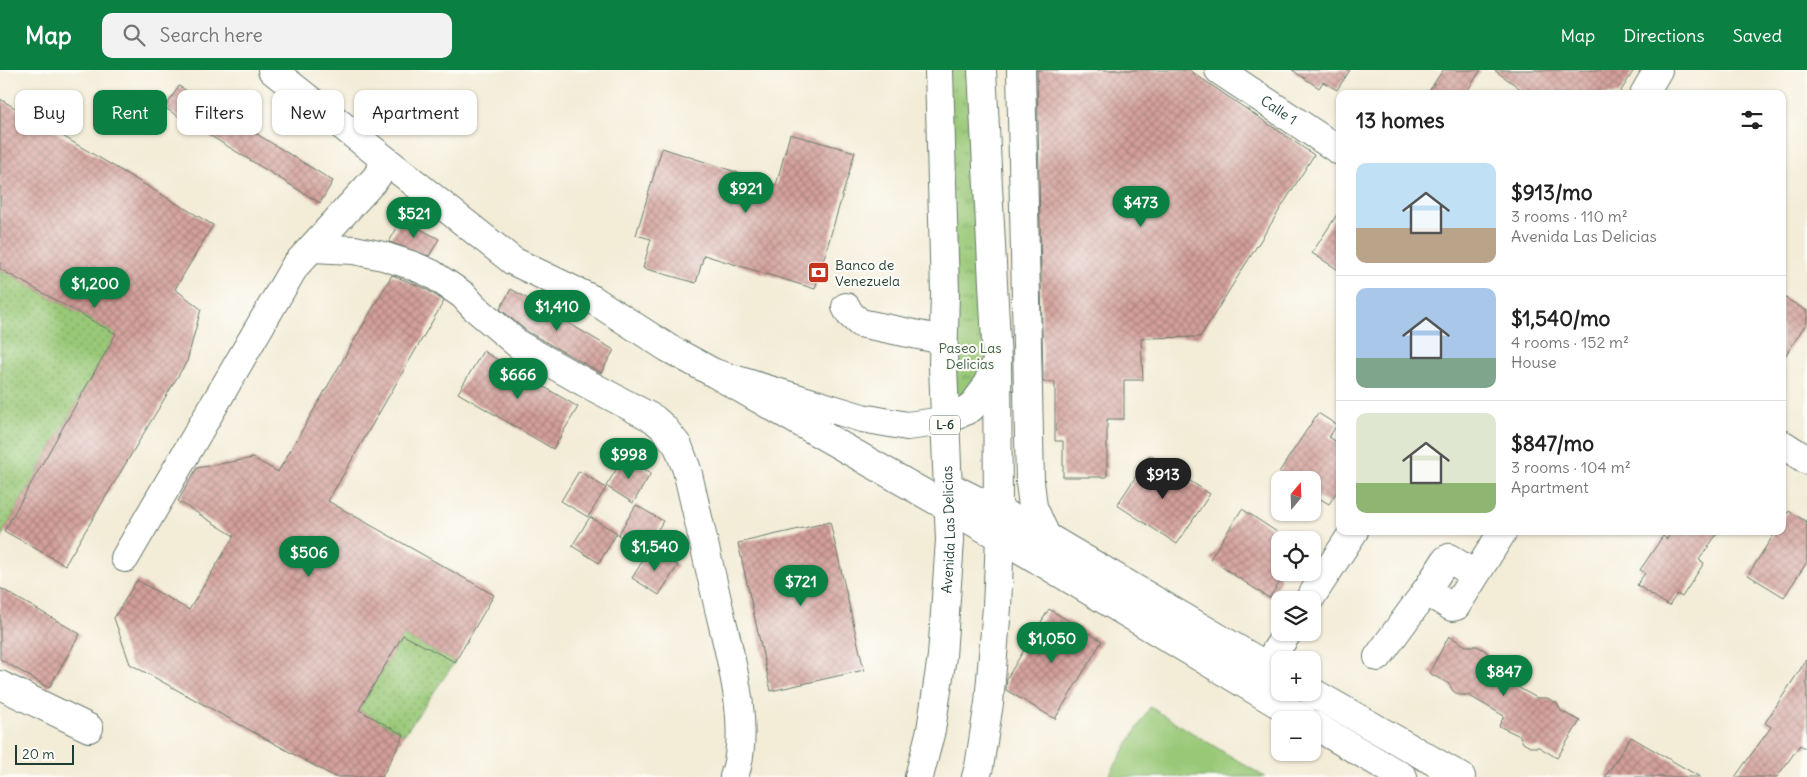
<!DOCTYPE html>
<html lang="en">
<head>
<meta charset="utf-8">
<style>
	body { margin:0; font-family:Delius,sans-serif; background:#f2f2f2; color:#222; height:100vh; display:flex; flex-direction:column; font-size:19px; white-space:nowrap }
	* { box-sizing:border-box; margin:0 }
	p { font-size:16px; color:#767676 }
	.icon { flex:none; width:28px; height:28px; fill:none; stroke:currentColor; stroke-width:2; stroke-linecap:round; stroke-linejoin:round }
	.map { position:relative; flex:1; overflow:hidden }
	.panel { position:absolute; left:1336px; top:20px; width:450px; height:445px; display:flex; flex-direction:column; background:#fff; border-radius:10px; box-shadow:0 1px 4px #0004 }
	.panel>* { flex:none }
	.top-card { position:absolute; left:15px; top:20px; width:475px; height:45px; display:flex; gap:10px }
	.needle { width:32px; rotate:19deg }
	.controls { position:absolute; left:1271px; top:401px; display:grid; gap:10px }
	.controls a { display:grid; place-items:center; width:50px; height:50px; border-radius:10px; background:#fff; box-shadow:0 1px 4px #0004; font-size:25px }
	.scale { position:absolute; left:15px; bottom:12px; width:59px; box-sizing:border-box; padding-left:5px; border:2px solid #1f3d34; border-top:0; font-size:14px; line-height:18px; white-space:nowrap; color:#1f3d34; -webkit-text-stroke:4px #fdfcf7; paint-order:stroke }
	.price { position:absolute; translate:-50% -42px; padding:0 11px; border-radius:18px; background:#0b8043; color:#fff; font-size:16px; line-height:32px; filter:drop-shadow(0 1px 2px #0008) }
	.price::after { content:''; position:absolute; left:50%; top:30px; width:15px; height:11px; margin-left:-8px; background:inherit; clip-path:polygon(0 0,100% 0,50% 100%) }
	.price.active { background:#222; color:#fff }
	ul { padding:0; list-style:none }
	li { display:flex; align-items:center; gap:15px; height:125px; padding:0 20px }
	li+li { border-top:1px solid #e0e0e0 }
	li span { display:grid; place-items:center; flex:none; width:140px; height:100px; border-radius:10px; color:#555 }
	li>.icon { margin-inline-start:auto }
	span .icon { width:60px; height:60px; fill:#fffc; stroke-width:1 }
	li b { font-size:21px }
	h2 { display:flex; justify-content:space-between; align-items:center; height:60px; padding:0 20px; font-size:21px }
	.tag { padding:0 18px; border-radius:10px; background:#fff; box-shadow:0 1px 4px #0004; font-size:18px; line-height:45px }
	.tag.active { background:#0b8043; color:#fff }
	header { display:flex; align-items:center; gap:30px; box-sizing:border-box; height:70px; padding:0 25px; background:#0b8043; color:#fff }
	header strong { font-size:24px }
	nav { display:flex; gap:28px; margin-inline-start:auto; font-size:18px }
	.search { width:350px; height:45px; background:#f2f2f2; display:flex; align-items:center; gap:12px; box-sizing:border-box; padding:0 18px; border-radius:10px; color:#767676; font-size:19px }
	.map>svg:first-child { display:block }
	.grass { fill:url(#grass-tufts); stroke:#5c8256 }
	.garden { fill:url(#garden-dots); stroke:#5c8256 }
	.pitch { fill:#99c877; stroke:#5c8256 }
	.building { fill:url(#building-cross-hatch) }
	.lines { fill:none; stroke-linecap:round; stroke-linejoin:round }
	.minor-casing { stroke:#697a6d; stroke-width:30 }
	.major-casing { stroke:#697a6d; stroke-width:30 }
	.minor { stroke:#fff; stroke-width:28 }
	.major { stroke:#fff; stroke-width:28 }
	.labels { text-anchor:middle; stroke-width:4.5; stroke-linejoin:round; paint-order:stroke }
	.shield { fill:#fdfcf7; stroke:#62766e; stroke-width:1 }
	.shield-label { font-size:12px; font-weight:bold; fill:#1f3d34 }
	.street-label { font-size:14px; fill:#1f3d34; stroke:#fdfcf7 }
	.poi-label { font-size:14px; fill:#1f3d34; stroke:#fdfcf7; text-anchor:start }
	.park-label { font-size:14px; fill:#3e6045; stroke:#fdfcf7 }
</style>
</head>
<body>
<header>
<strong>Map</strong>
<div class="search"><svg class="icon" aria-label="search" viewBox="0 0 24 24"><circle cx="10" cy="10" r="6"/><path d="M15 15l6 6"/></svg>Search here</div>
<nav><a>Map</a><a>Directions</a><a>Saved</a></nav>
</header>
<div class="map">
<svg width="1807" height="707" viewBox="0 0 1807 707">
	<defs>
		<pattern id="grass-tufts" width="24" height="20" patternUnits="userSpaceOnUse" patternTransform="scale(1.25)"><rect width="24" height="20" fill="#99c877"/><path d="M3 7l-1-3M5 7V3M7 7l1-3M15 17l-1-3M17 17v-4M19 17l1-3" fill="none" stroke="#7ca462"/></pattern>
		<pattern id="garden-dots" width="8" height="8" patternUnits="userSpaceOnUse" patternTransform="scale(1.25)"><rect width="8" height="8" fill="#99c877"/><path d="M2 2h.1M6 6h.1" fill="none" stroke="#7ca462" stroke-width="1.8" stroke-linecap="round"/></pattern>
		<pattern id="building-cross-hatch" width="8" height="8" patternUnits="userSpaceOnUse" patternTransform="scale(1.25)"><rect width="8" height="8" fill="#d39f9a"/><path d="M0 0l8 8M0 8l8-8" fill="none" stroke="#ab837e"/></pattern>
	</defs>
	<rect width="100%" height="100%" fill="#fdfcf7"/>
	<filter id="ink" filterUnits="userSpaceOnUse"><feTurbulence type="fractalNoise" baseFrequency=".02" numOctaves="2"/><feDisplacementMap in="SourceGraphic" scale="10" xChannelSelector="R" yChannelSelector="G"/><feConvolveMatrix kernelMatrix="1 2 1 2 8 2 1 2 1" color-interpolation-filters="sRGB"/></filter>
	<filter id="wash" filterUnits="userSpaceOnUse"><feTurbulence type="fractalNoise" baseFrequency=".0096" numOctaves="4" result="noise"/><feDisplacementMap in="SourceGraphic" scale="20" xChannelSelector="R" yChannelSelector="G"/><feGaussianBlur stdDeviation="1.12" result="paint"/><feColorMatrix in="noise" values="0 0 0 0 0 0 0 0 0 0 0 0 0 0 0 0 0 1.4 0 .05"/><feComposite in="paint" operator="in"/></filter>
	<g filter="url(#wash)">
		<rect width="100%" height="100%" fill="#f3ecd7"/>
		<polygon class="grass" points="939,0 982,0 997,291 945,351"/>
		<g class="garden">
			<polygon points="0,199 116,264 4,461 0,472"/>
			<polygon points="403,565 455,592 404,665 359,640"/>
		</g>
		<polygon class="pitch" points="1150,637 1265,707 1108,707"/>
		<g id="blocks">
			<g class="building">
				<polygon points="1037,0 1189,0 1314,85 1200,267 1141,268 1143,310 1124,310 1124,349 1107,349 1107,407 1063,407 1063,371 1055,371 1055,312 1043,312"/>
				<polygon points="1292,0 1350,0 1337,20 1323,12 1319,18"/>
				<polygon points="1443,0 1481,0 1465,24 1427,24"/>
				<polygon points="1494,0 1634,0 1619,24 1528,24"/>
				<polygon points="179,16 333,111 320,133 165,38"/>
				<polygon points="0,29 213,155 175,219 201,239 187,291 65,495 4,461 116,264 0,199"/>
				<polygon points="790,64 855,82 815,219 704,185 696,213 643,198 651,169 636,165 662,78 776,115"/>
				<polygon points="1340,140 1340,201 1312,183"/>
				<polygon points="402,149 439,169 429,186 389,172"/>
				<polygon points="392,205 424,218 444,231 328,431 494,525 455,592 403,565 359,640 404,665 382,707 335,707 130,594 114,548 137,510 189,540 234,466 178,431 197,398 253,388 278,402"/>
				<polygon points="511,219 614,280 601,303 528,262 500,239"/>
				<polygon points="1782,226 1807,241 1807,252 1782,291"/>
				<polygon points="483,281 578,337 553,379 458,323"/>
				<polygon points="1318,343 1337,355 1329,367 1340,374 1340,417 1329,434 1312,424 1312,410 1291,410 1279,402"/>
				<polygon points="1150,385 1210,424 1177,474 1117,435"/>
				<polygon points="624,387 651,403 633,433 606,416"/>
				<polygon points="579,401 606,418 588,447 561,431"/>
				<polygon points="636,435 663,451 645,481 618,465"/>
				<polygon points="1242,439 1280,464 1280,512 1269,528 1210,489"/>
				<polygon points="1789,441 1807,452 1807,492 1784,527 1748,505 1776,461 1782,461 1782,451"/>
				<polygon points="590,447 617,463 599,493 572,476"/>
				<polygon points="830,452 864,600 771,621 738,473"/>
				<polygon points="1672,461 1719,461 1699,490 1704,493 1682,527 1677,524 1669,536 1637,515 1645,503 1640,500 1663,466 1667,469"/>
				<polygon points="650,479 678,495 659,525 632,508"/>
				<polygon points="0,518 80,564 49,618 0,589"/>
				<polygon points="1049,539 1102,571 1055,649 1006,620 1007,608"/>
				<polygon points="1449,566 1466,576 1477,576 1486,581 1490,589 1509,598 1503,609 1537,628 1547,628 1557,633 1561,641 1580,651 1557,688 1539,677 1530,677 1523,673 1520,666 1499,656 1504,646 1468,625 1459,625 1453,621 1449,614 1429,603"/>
				<polygon points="1807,589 1807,679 1800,675 1777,707 1735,707 1771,657 1765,653"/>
				<polygon points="1631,667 1700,707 1605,707"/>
			</g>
		</g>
	</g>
	<g filter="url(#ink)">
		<use href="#blocks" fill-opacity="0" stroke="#697a6d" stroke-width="1"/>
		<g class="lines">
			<defs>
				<g id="minor">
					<polyline points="272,0 513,191 592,229 668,278 714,303 1000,467 1305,650"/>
					<polyline points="1021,0 1030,412 1033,437 1046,466"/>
					<path id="s1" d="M 1219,0 L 1340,81"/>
					<polyline points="1644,24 1658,0"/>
					<path d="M 312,178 L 354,180 L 383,186 L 414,196 L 432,204 L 463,225 L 474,237 L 519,275 L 584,312 L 654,349 L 663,357 L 678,376 L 687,400 C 697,443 707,487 717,530 C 729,583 752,656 734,707"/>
					<polyline points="846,237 850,244 860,253 943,270"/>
					<polyline points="1782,374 1807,390"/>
					<polyline points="948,416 1023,453 1280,604"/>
					<polyline points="125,488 295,196 375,109 387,92"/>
					<polyline points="1426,521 1446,490 1449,488 1475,505"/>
					<polyline points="1309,530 1354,461"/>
					<polyline points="1378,587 1426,521 1452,537 1456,536 1503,461"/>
					<polyline points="1253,610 1266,596 1288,562"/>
					<polyline points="0,615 89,658"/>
					<polyline points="1312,622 1461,707"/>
					<polyline points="1312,654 1403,707"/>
				</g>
				<g id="major">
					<polyline points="714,303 862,348 907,356 945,351 971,338 985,319 995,296"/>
					<path id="s2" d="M 919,707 L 931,660 L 942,586 L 950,470 L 943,296 L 945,224 L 939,0"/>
					<polyline points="976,707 979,697 989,633 997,537 1000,467 998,441 997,291 982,0"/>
				</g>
			</defs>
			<use href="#minor" class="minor-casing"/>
			<use href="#major" class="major-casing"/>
			<use href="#minor" class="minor"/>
			<use href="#major" class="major"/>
		</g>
	</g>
	<defs>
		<symbol id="bank-square" viewBox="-11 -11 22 22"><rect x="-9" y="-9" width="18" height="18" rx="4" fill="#c8321e" stroke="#fdfcf7"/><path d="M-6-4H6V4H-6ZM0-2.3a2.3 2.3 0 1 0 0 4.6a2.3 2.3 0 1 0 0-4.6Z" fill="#fff"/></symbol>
	</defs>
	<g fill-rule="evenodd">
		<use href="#bank-square" x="806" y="190" width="25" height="25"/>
	</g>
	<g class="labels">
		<rect class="shield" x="930" y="345.5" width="30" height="19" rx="4"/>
		<g class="shield-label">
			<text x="945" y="359">L-6</text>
		</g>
		<g class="street-label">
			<text dy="5" stroke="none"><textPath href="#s1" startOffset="72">Calle 1</textPath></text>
			<text dy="5" stroke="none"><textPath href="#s2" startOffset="250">Avenida Las Delicias</textPath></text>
		</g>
		<g class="poi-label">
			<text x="835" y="200">Banco de<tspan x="835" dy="16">Venezuela</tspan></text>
		</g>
		<g class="park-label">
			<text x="970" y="283">Paseo Las<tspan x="970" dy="16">Delicias</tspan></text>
		</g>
	</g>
</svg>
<div class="controls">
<a><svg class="needle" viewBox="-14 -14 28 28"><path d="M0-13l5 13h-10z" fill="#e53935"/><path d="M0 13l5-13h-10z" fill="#767676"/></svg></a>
<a><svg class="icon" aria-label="locate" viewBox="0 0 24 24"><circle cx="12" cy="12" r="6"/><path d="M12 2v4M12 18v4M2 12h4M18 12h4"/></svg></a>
<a><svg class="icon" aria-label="layers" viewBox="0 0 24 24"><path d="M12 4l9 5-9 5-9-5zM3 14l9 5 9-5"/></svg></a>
<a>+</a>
<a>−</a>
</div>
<div class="scale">20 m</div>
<b class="price" style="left:746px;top:144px">$921</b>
<b class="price" style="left:1141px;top:158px">$473</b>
<b class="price" style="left:414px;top:169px">$521</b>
<b class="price" style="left:95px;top:239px">$1,200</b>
<b class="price" style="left:557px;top:262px">$1,410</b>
<b class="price" style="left:518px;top:330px">$666</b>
<b class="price" style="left:629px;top:410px">$998</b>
<b class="price active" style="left:1163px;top:430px">$913</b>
<b class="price" style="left:655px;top:502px">$1,540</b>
<b class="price" style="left:309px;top:508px">$506</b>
<b class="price" style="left:801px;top:537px">$721</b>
<b class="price" style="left:1052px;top:594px">$1,050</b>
<b class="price" style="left:1504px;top:627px">$847</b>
<div class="top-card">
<a class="tag">Buy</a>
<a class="tag active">Rent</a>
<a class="tag">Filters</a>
<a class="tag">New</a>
<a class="tag">Apartment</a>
</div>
<section class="panel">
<h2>13 homes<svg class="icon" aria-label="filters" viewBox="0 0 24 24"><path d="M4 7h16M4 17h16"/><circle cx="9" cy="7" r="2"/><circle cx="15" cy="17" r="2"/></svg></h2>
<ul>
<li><span style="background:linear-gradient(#bfe0f5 65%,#b9a48a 0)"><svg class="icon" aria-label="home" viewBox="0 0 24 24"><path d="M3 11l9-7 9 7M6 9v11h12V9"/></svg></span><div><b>$913/mo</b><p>3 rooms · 110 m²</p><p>Avenida Las Delicias</p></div></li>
<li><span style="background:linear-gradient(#a9c7e8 70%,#7fa58c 0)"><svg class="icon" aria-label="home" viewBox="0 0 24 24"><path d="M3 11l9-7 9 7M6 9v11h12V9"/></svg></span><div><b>$1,540/mo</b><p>4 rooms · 152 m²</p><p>House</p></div></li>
<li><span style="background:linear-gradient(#dfe7d0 70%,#8fb573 0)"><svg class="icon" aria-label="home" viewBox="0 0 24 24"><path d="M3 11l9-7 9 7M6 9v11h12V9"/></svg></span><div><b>$847/mo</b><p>3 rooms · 104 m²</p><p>Apartment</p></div></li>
</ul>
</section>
</div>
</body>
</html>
